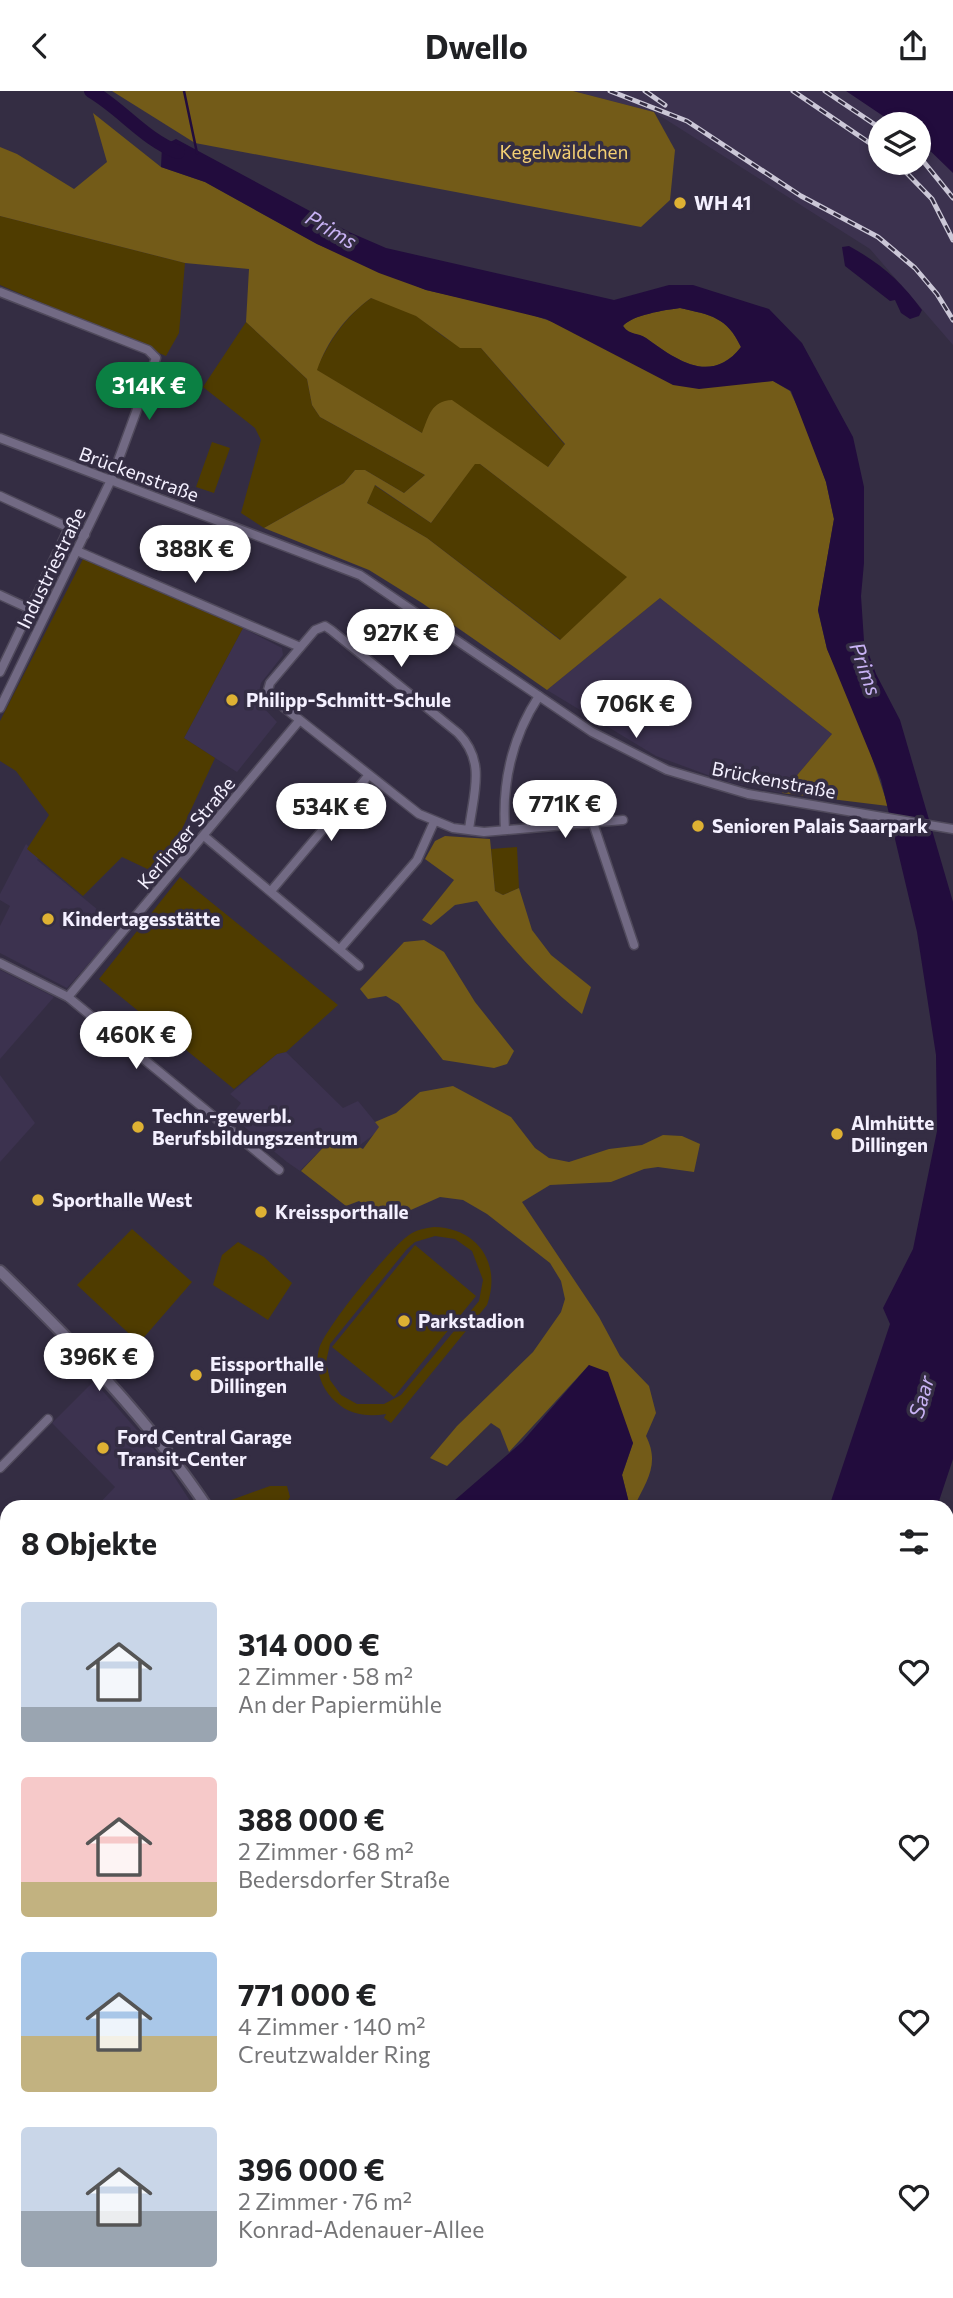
<!DOCTYPE html>
<html lang="de">
<head>
<meta charset="utf-8">
<style>
	body { margin:0; font-family:Commissioner,sans-serif; background:#f6f6f6; color:#202124; height:100vh; display:flex; flex-direction:column; font-size:26px; white-space:nowrap }
	* { box-sizing:border-box; margin:0 }
	p { font-size:23px; color:#757577 }
	.icon { flex:none; width:38px; height:38px; fill:none; stroke:currentColor; stroke-width:2; stroke-linecap:round; stroke-linejoin:round }
	.map { position:relative; flex:1; overflow:hidden }
	.drawer { position:absolute; left:0px; top:1409px; width:954px; height:800px; display:flex; flex-direction:column; background:#fff; border-radius:21px 21px 0 0; box-shadow:0 4px 10px #0003 }
	.drawer>* { flex:none }
	.buttons { position:absolute; left:868px; top:21px; display:grid; gap:14px }
	.buttons a { display:grid; place-items:center; width:63px; height:63px; border-radius:50%; background:#fff; box-shadow:0 4px 10px #0003; font-size:35px }
	.price { position:absolute; translate:-50% -60px; padding:0 16px; border-radius:24px; background:#fff; color:#222; font-size:23px; line-height:46px; filter:drop-shadow(0 2px 4px #0008) }
	.price::after { content:''; position:absolute; left:50%; top:42px; width:21px; height:16px; margin-left:-10px; background:inherit; clip-path:polygon(0 0,100% 0,50% 100%) }
	.price.current { background:#0b8043; color:#fff }
	ul { padding:0; list-style:none }
	li { display:flex; align-items:center; gap:21px; height:175px; padding:0 21px }
	li span { display:grid; place-items:center; flex:none; width:196px; height:140px; border-radius:7px; color:#555 }
	li>.icon { margin-inline-start:auto }
	span .icon { width:84px; height:84px; fill:#fffc; stroke-width:1 }
	li b { font-size:30px }
	h2 { display:flex; justify-content:space-between; align-items:center; height:84px; padding:0 21px; font-size:30px }
	header { display:flex; justify-content:space-between; align-items:center; height:91px; padding:0 21px; background:#fff; font-size:32px; font-weight:700 }
	.map>svg:first-child { display:block }
	.built { fill:#3c324f; fill-rule:evenodd }
	.green { fill:#4f3c00; fill-rule:evenodd }
	.forest { fill:#735b18; fill-rule:evenodd }
	.water { fill:#220c3d; fill-rule:evenodd }
	.lines { fill:none; stroke-linecap:round; stroke-linejoin:round }
	.stream { stroke:#220c3d; stroke-width:2.5 }
	.river { stroke:#220c3d; stroke-width:14 }
	.minor-casing { stroke:#504a5c; stroke-width:11 }
	.tertiary-casing { stroke:#504a5c; stroke-width:14 }
	.secondary-casing { stroke:#504a5c; stroke-width:16 }
	.motorway-casing { stroke:#504a5c; stroke-width:19 }
	.minor { stroke:#726a84; stroke-width:8 }
	.tertiary { stroke:#726a84; stroke-width:10 }
	.secondary { stroke:#726a84; stroke-width:12 }
	.motorway { stroke:#bf9930; stroke-width:16 }
	.rail-casing { stroke:#cbc7d7; stroke-width:5 }
	.rail { stroke:#342d43; stroke-width:2.5; stroke-dasharray:8; stroke-linecap:butt }
	.poi-dot { fill:#deb133; stroke:#342d43; stroke-width:2.5 }
	.labels { text-anchor:middle; stroke-width:7; stroke-linejoin:round; paint-order:stroke }
	.park-label { font-size:19px; fill:#f3cf73; stroke:#342d43 }
	.poi-label { font-size:19px; font-weight:bold; fill:#f4f0ff; stroke:#342d43; text-anchor:start }
	.street-label { font-size:19px; fill:#f4f0ff; stroke:#342d43 }
	.water-label { font-size:21px; font-style:italic; fill:#c8b2f4; stroke:#342d43 }
</style>
</head>
<body>
<header><svg class="icon" aria-label="back" viewBox="0 0 24 24"><path d="M15 5l-7 7 7 7"/></svg>Dwello<svg class="icon" aria-label="share" viewBox="0 0 24 24"><path d="M12 15V3M7 8l5-5 5 5M5 13v7h14v-7"/></svg></header>
<div class="map">
<svg width="953" height="2207" viewBox="0 0 953 2207">
	<rect width="100%" height="100%" fill="#342d43"/>
	<g class="built">
		<path d="M 573,0 L 953,0 L 953,254 L 870,158 L 654,21 ZM 880,33 L 919,33 L 919,72 L 880,72 Z"/>
		<polygon points="660,507 832,643 782,702 724,690 656,665 547,599"/>
		<polygon points="243,537 282,557 283,564 261,592 258,605 261,614 277,631 237,681 184,647"/>
		<polygon points="26,753 39,766 37,769 120,837 67,897 0,862 0,835 10,815 0,809 0,803"/>
		<polygon points="0,879 54,906 0,968"/>
		<polygon points="286,961 343,1017 358,1010 381,1038 360,1054 334,1045 300,1080 287,1071 231,1025 241,1012 230,1003 277,963"/>
		<polygon points="0,984 35,1032 0,1071"/>
		<polygon points="94,1290 164,1370 194,1416 96,1416 115,1396 52,1332"/>
	</g>
	<g class="green">
		<polygon points="0,125 185,172 179,242 166,265 0,194"/>
		<path d="M 371,207 C 387,212 404,216 418,226 C 441,242 450,257 481,257 L 565,354 L 547,377 L 422,342 L 316,279 C 330,249 344,227 371,207 Z"/>
		<polygon points="246,231 307,288 312,314 320,326 425,384 404,402 365,379 355,379 344,392 264,437 241,422 261,349 255,337 203,296"/>
		<polygon points="212,351 230,357 214,402 196,396"/>
		<polygon points="475,372 480,373 628,486 561,549 427,447 367,412 374,394 431,432"/>
		<polygon points="83,468 243,537 184,647 215,667 182,738 193,746 160,784 122,766 83,805 27,758 49,724 16,680 0,670 0,630"/>
		<polygon points="517,756 519,797 503,804 495,800 491,758"/>
		<polygon points="180,786 338,914 286,961 277,963 234,998 99,888"/>
		<path d="M 434,1136 C 478,1137 502,1173 487,1214 L 391,1332 L 384,1327 L 386,1323 C 368,1326 350,1324 336,1311 C 321,1298 314,1277 319,1258 C 324,1238 391,1156 409,1144 C 416,1139 425,1137 434,1136 ZM 435,1145 L 455,1148 L 472,1160 L 483,1189 L 479,1210 L 401,1304 L 384,1313 L 357,1313 L 341,1304 L 330,1289 L 326,1271 L 330,1253 L 407,1158 L 415,1151 Z"/>
		<polygon points="132,1138 192,1191 139,1252 77,1194"/>
		<polygon points="238,1151 264,1166 292,1192 268,1229 213,1194 222,1164"/>
		<polygon points="415,1154 476,1205 394,1306 332,1256"/>
		<polygon points="270,1395 287,1395 290,1406 284,1416 225,1416 223,1412"/>
	</g>
	<g class="forest">
		<polygon points="112,0 573,0 654,21 675,59 670,109 641,136 195,52"/>
		<path d="M 93,22 L 161,76 L 205,91 L 317,153 L 426,199 L 523,221 L 736,292 L 773,290 L 790,300 L 806,334 L 826,391 L 834,428 L 818,520 L 827,558 L 861,633 L 888,715 L 782,702 L 832,643 L 660,507 L 547,599 L 422,512 L 369,479 L 264,437 L 344,392 L 355,379 L 365,379 L 404,402 L 425,384 L 320,326 L 312,314 L 307,288 L 246,231 L 249,178 L 185,172 L 0,125 L 0,56 L 17,63 L 74,98 L 107,71 ZM 371,207 L 416,225 L 460,257 L 481,257 L 565,353 L 548,376 L 452,309 C 431,310 429,325 422,342 L 317,279 C 328,249 345,226 371,207 ZM 475,373 L 480,373 L 627,486 L 560,549 L 427,447 L 367,412 L 375,394 L 431,432 Z"/>
		<path d="M 680,217 C 711,224 727,226 741,256 C 711,295 675,268 646,247 C 638,242 630,245 623,235 C 632,224 665,219 680,217 Z"/>
		<path d="M 445,745 L 490,748 L 495,800 L 503,804 L 519,797 L 532,839 L 551,864 L 591,896 L 582,923 C 542,891 506,853 477,810 L 455,814 L 431,834 L 422,829 L 454,789 L 425,768 L 435,750 Z"/>
		<polygon points="424,849 444,861 475,911 514,960 507,973 494,977 443,969 399,913 386,905 368,908 360,898 404,851"/>
		<path d="M 453,995 L 511,1026 L 535,1057 L 549,1067 L 569,1071 L 609,1058 L 642,1054 L 663,1044 L 682,1045 L 700,1053 L 694,1081 L 658,1076 L 644,1078 L 611,1091 L 550,1094 L 522,1111 L 599,1226 L 620,1265 L 649,1295 L 656,1322 L 646,1345 C 660,1373 647,1389 634,1416 L 630,1416 L 622,1384 L 633,1352 L 589,1274 L 509,1361 L 500,1338 L 491,1332 L 447,1375 L 430,1367 L 457,1335 L 533,1261 L 561,1221 L 565,1208 L 561,1190 L 550,1172 L 487,1123 L 463,1109 L 440,1106 L 386,1130 L 359,1110 L 346,1115 L 301,1080 L 335,1044 L 363,1058 L 379,1036 L 375,1031 L 396,1022 L 420,1001 Z"/>
		<polygon points="953,1722 953,2207 755,2207 758,2202 947,2202 947,1739"/>
	</g>
	<g class="water">
		<polygon points="846,0 953,0 953,82 919,49 919,33 895,33"/>
		<path d="M 176,48 L 349,141 L 386,157 L 614,209 L 669,194 L 693,194 L 769,218 L 802,252 L 853,346 L 864,396 L 864,472 L 861,505 L 864,550 L 876,583 L 900,629 L 953,811 L 953,1368 L 937,1416 L 829,1416 L 890,1233 L 883,1217 L 913,1158 L 937,1040 L 936,964 L 917,841 L 881,689 L 827,558 L 818,519 L 834,428 L 826,391 L 791,300 L 773,290 L 699,298 L 673,294 L 546,228 L 426,199 L 379,182 L 317,153 L 205,91 L 161,76 L 162,55 ZM 680,217 C 711,224 727,226 741,256 C 711,295 675,268 646,247 C 638,241 630,245 623,235 C 632,224 665,219 680,217 Z"/>
		<path d="M 849,155 C 880,172 901,190 922,219 L 919,225 L 910,228 L 901,222 L 895,209 L 890,210 L 845,175 L 842,156 Z"/>
		<polygon points="589,1274 608,1281 633,1352 622,1384 630,1416 447,1416 522,1351"/>
		<polygon points="7,1947 7,2092 0,2107 0,1951"/>
		<polygon points="216,2202 397,2202 389,2207 204,2207"/>
	</g>
	<g class="lines">
		<polyline class="stream" points="184,0 197,62"/>
		<path class="river" d="M 91,0 C 122,18 145,49 178,61"/>
		<defs>
			<g id="minor">
				<polyline points="0,201 148,259 156,267 111,389 0,617"/>
				<polyline points="0,347 360,484 592,641 667,679 748,703 953,738"/>
				<polyline points="0,405 85,444"/>
				<polyline points="77,460 300,556"/>
				<polyline points="0,504 30,518"/>
				<polyline points="0,581 69,437"/>
				<polyline points="593,732 634,854"/>
				<path d="M 469,739 C 473,703 487,671 458,642 L 331,539 L 325,535 L 315,539 L 270,592 L 268,599 L 272,607 L 419,723 L 453,737 L 484,741 L 623,729"/>
				<path d="M 505,739 C 502,691 512,646 539,605"/>
				<polyline points="204,745 359,875"/>
				<polyline points="271,800 368,685"/>
				<polyline points="340,858 417,769 434,731"/>
				<polyline points="0,872 68,906 279,1079"/>
				<polyline points="68,906 299,630"/>
				<polyline points="0,1377 48,1328"/>
				<polyline points="0,1498 7,1494"/>
				<polyline points="0,1575 7,1589"/>
				<polyline points="0,1600 7,1596"/>
				<polyline points="0,1699 7,1695"/>
				<polyline points="0,1820 7,1817"/>
			</g>
			<path id="tertiary" d="M 0,1180 C 76,1254 148,1328 207,1416"/>
			<polyline id="secondary" points="747,2207 750,2202"/>
			<g id="motorway">
				<polyline points="947,1501 953,1483"/>
				<polyline points="947,1545 953,1526"/>
				<polyline points="467,2207 474,2202"/>
				<polyline points="509,2207 517,2202"/>
				<polyline points="535,2207 542,2202"/>
				<polyline points="585,2207 593,2202"/>
			</g>
		</defs>
		<use href="#minor" class="minor-casing"/>
		<use href="#tertiary" class="tertiary-casing"/>
		<use href="#secondary" class="secondary-casing"/>
		<use href="#motorway" class="motorway-casing"/>
		<use href="#minor" class="minor"/>
		<use href="#tertiary" class="tertiary"/>
		<use href="#secondary" class="secondary"/>
		<use href="#motorway" class="motorway"/>
		<defs>
			<g id="rail">
				<polyline points="610,0 687,30 801,105 878,146 915,177 937,203 953,229"/>
				<polyline points="645,0 665,14"/>
				<polyline points="793,0 880,59"/>
				<polyline points="825,0 880,37"/>
				<polyline points="919,65 953,107"/>
				<polyline points="897,72 932,108 953,149"/>
			</g>
		</defs>
		<use href="#rail" class="rail-casing"/>
		<use href="#rail" class="rail"/>
	</g>
	<g class="poi-dot">
		<circle cx="680" cy="112" r="7"/>
		<circle cx="232" cy="609" r="7"/>
		<circle cx="698" cy="735" r="7"/>
		<circle cx="48" cy="828" r="7"/>
		<circle cx="138" cy="1036" r="7"/>
		<circle cx="837" cy="1043" r="7"/>
		<circle cx="38" cy="1109" r="7"/>
		<circle cx="261" cy="1121" r="7"/>
		<circle cx="404" cy="1230" r="7"/>
		<circle cx="196" cy="1284" r="7"/>
		<circle cx="103" cy="1357" r="7"/>
	</g>
	<g class="labels">
		<g class="park-label">
			<text x="564" y="68">Kegelwäldchen</text>
		</g>
		<g class="poi-label">
			<text x="694" y="119">WH 41</text>
			<text x="246" y="616">Philipp-Schmitt-Schule</text>
			<text x="712" y="742">Senioren Palais Saarpark</text>
			<text x="62" y="835">Kindertagesstätte</text>
			<text x="152" y="1032">Techn.-gewerbl.<tspan x="152" dy="22">Berufsbildungszentrum</tspan></text>
			<text x="851" y="1039">Almhütte<tspan x="851" dy="22">Dillingen</tspan></text>
			<text x="52" y="1116">Sporthalle West</text>
			<text x="275" y="1128">Kreissporthalle</text>
			<text x="418" y="1237">Parkstadion</text>
			<text x="210" y="1280">Eissporthalle<tspan x="210" dy="22">Dillingen</tspan></text>
			<text x="117" y="1353">Ford Central Garage<tspan x="117" dy="22">Transit-Center</tspan></text>
		</g>
		<g class="street-label">
			<text transform="translate(139 383) rotate(20)" y="7">Brückenstraße</text>
			<text transform="translate(51 477) rotate(-64)" y="7">Industriestraße</text>
			<text transform="translate(774 689) rotate(11)" y="7">Brückenstraße</text>
			<text transform="translate(186 742) rotate(-50)" y="7">Kerlinger Straße</text>
		</g>
		<g class="water-label">
			<text transform="translate(331 139) rotate(30)" y="7">Prims</text>
			<text transform="translate(865 578) rotate(70)" y="7">Prims</text>
			<text transform="translate(922 1306) rotate(-74)" y="7">Saar</text>
		</g>
	</g>
</svg>
<div class="buttons">
<a><svg class="icon" aria-label="layers" viewBox="0 0 24 24"><path d="M12 4l9 5-9 5-9-5zM3 14l9 5 9-5"/></svg></a>
</div>
<b class="price current" style="left:149px;top:331px">314K €</b>
<b class="price" style="left:195px;top:494px">388K €</b>
<b class="price" style="left:401px;top:578px">927K €</b>
<b class="price" style="left:636px;top:649px">706K €</b>
<b class="price" style="left:565px;top:749px">771K €</b>
<b class="price" style="left:331px;top:752px">534K €</b>
<b class="price" style="left:136px;top:980px">460K €</b>
<b class="price" style="left:99px;top:1302px">396K €</b>
<section class="drawer">
<h2>8 Objekte<svg class="icon" aria-label="filters" viewBox="0 0 24 24"><path d="M4 7h16M4 17h16"/><circle cx="9" cy="7" r="2"/><circle cx="15" cy="17" r="2"/></svg></h2>
<ul>
<li><span style="background:linear-gradient(#c9d6e8 75%,#9aa5b1 0)"><svg class="icon" aria-label="home" viewBox="0 0 24 24"><path d="M3 11l9-7 9 7M6 9v11h12V9"/></svg></span><div><b>314 000 €</b><p>2 Zimmer · 58 m²</p><p>An der Papiermühle</p></div><svg class="icon" aria-label="heart" viewBox="0 0 24 24"><path d="M12 20l-8-8c-3-5 5-10 8-4 3-6 11-1 8 4z"/></svg></li>
<li><span style="background:linear-gradient(#f6c9c9 75%,#c2b280 0)"><svg class="icon" aria-label="home" viewBox="0 0 24 24"><path d="M3 11l9-7 9 7M6 9v11h12V9"/></svg></span><div><b>388 000 €</b><p>2 Zimmer · 68 m²</p><p>Bedersdorfer Straße</p></div><svg class="icon" aria-label="heart" viewBox="0 0 24 24"><path d="M12 20l-8-8c-3-5 5-10 8-4 3-6 11-1 8 4z"/></svg></li>
<li><span style="background:linear-gradient(#a9c7e8 60%,#c2b280 0)"><svg class="icon" aria-label="home" viewBox="0 0 24 24"><path d="M3 11l9-7 9 7M6 9v11h12V9"/></svg></span><div><b>771 000 €</b><p>4 Zimmer · 140 m²</p><p>Creutzwalder Ring</p></div><svg class="icon" aria-label="heart" viewBox="0 0 24 24"><path d="M12 20l-8-8c-3-5 5-10 8-4 3-6 11-1 8 4z"/></svg></li>
<li><span style="background:linear-gradient(#c9d6e8 60%,#9aa5b1 0)"><svg class="icon" aria-label="home" viewBox="0 0 24 24"><path d="M3 11l9-7 9 7M6 9v11h12V9"/></svg></span><div><b>396 000 €</b><p>2 Zimmer · 76 m²</p><p>Konrad-Adenauer-Allee</p></div><svg class="icon" aria-label="heart" viewBox="0 0 24 24"><path d="M12 20l-8-8c-3-5 5-10 8-4 3-6 11-1 8 4z"/></svg></li>
</ul>
</section>
</div>
</body>
</html>
